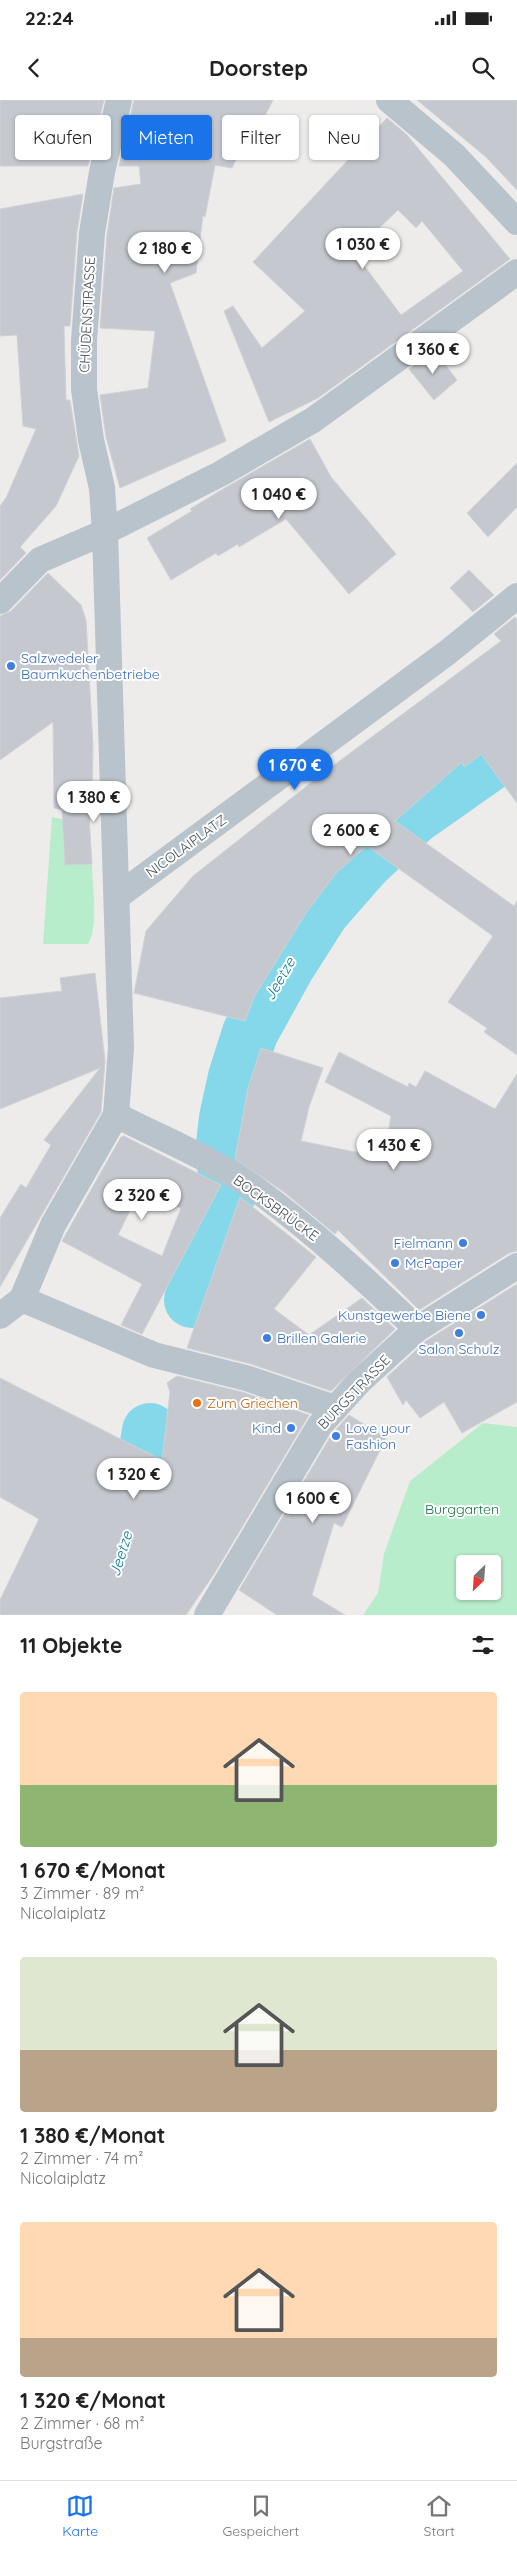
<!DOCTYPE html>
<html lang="de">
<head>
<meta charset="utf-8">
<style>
	body { margin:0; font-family:Quicksand,sans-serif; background:#f2f2f2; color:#222; height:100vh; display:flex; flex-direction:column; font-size:19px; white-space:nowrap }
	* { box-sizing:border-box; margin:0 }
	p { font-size:16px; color:#767676 }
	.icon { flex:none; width:28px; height:28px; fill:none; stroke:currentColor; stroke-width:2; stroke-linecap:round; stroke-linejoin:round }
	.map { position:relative; height:1515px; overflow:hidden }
	.panel { display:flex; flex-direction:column; background:#fff; flex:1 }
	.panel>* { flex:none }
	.guide { position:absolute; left:15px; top:15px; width:488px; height:45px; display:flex; gap:10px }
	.needle { width:32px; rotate:205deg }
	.controls { position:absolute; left:456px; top:1455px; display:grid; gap:10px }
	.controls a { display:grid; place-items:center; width:45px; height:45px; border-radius:5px; background:#fff; box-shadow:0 1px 4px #0004; font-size:25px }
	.price { position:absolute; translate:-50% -42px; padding:0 11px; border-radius:18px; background:#fff; color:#222; font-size:16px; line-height:32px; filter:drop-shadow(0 1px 2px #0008) }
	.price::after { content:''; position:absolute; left:50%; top:30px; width:15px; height:11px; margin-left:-8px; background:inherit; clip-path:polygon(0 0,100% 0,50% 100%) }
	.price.selected { background:#1a73e8; color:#fff }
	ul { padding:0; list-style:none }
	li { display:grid; align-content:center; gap:10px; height:265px; padding:0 20px }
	li span { display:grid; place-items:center; height:155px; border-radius:5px; color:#555 }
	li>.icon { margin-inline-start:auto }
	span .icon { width:90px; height:90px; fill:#fffc; stroke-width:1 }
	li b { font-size:21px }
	h2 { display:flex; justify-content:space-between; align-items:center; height:60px; padding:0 20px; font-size:21px }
	.tag { padding:0 18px; border-radius:5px; background:#fff; box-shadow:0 1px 4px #0004; font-size:18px; line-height:45px }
	.tag.selected { background:#1a73e8; color:#fff }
	.status { display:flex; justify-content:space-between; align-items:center; height:35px; padding:0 25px; background:#fff; direction:ltr }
	.status svg { height:14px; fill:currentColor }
	header { display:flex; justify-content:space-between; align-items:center; height:65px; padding:0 20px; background:#fff; font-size:22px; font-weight:800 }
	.tabs { display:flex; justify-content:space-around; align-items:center; height:70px; border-top:1px solid #e0e0e0; background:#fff; font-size:14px; color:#767676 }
	.tabs a { display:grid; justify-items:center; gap:2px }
	.tabs .selected { color:#1a73e8 }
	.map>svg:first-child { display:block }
	.green { fill:#b8edcb; fill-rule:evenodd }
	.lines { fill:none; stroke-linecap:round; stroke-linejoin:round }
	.river { stroke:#85d8ea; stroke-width:56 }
	.building { fill:#c5c8ce; stroke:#cfd2d7; fill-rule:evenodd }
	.street { stroke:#b9c3cb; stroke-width:26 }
	.shop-dot { fill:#3f7fe0; stroke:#fff; stroke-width:2 }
	.food-dot { fill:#e8710a; stroke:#fff; stroke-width:2 }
	.labels { text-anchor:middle; stroke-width:4; stroke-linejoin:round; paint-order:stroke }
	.street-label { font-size:14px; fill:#444f58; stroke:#fff }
	.shop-label { font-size:14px; fill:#366cbe; stroke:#fff; text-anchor:start }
	.food-label { font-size:14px; fill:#c56008; stroke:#fff; text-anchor:start }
	.park-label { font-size:14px; fill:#177744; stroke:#fff }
	.water-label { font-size:15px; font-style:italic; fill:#0d819b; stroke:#fff }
</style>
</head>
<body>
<div class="status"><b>22:24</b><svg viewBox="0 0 49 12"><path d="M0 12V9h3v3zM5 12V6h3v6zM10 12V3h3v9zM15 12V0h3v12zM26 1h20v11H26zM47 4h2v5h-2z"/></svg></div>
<header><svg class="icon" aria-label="back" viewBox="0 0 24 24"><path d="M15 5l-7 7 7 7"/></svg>Doorstep<svg class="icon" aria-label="search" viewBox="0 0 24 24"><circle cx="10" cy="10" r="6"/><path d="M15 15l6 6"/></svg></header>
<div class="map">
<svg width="517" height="1515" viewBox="0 0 517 1515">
	<rect width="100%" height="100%" fill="#eeebeb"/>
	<g class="green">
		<path d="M 52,717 L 86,724 L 87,738 L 63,739 L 65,765 L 92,764 C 92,783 99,829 88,844 L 43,844 Z"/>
		<path d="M 483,1323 L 517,1327 L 517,1515 L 363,1515 L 378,1493 L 384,1454 L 410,1381 ZM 465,1464 L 492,1464 L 492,1491 L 465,1491 Z"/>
	</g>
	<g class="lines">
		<g class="river">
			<polyline points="192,1200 229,1091 223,1053 227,1018 236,977 250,933 287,866 322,811 364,763 413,717 517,644"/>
			<path d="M 97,1515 C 127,1460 140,1393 150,1331"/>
		</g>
	</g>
	<g class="building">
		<polygon points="0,0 104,0 88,66 0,66"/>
		<polygon points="134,0 273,0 251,43 245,40 232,68 215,65 205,117 203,115 196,173 170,183 226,341 120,388 106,337 100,295 148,288 155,231 100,228 107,135 114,88 141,84 139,66 119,66"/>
		<polygon points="417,0 517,0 517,90 486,57"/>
		<path d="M 387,18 L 407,35 L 510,159 L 318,298 L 269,322 L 224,211 L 233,206 L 262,248 L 305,211 L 253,162 ZM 398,110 L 416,128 L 422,121 L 463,171 L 401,215 L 354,152 Z"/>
		<polygon points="83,94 77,132 70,226 64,226 66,300 70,300 79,356 56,406 20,447 26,453 0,480 0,406 6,398 36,329 23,326 17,235 0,236 0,109"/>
		<polygon points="434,250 457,280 434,300 409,269"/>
		<polygon points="310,339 331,377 396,454 349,494 286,419 239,447 238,444 218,456 216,453 171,480 147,438 192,411 190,409 218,392"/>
		<polygon points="517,363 517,407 488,437 467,413"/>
		<polygon points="469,470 494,495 473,512 450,488"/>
		<polygon points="48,473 81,505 86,520 93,645 92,717 89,716 92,764 65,765 62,710 54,708 53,622 0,660 0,516 11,511"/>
		<polygon points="515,517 517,520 517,703 481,654 464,667 462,662 395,721 514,806 517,801 517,955 484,932 487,928 448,902 493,836 367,746 337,772 306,813 254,897 245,921 134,893 146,831 193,776 322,674 501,541 494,534"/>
		<polygon points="95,873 105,961 101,1012 0,1187 0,1118 21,1084 26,1088 51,1045 44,1040 100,968 0,1009 0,898 62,891 60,878"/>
		<polygon points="261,948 323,968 309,1007 301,1041 384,1058 391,1016 325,982 339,952 408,987 409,983 416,987 425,971 495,1009 517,974 517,1151 509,1153 419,1210 338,1130 335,1134 284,1092 235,1059 248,988"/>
		<path d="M 124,1036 L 221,1085 L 142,1234 L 121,1225 L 142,1184 L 62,1141 L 121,1037 ZM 138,1094 L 181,1108 L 162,1156 L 118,1135 Z"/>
		<polygon points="240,1097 316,1157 274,1209 309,1235 362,1198 395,1229 331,1291 251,1264 187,1248"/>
		<polygon points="517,1184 517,1302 462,1333 444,1302 420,1318 406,1300 403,1305 387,1277 426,1241"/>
		<polygon points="177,1276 242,1292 309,1315 214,1474 186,1515 0,1515 0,1500 39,1419 0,1397 0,1278 162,1360 170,1292 167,1283"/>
		<polygon points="349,1315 386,1338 342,1427 334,1423 312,1495 345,1515 277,1515 239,1490 332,1334"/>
	</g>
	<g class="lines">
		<g class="street">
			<polyline points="389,0 454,55 517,122"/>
			<polyline points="0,501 40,460 105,432 220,374 313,320 517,172"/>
			<polyline points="118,796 448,552 517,496"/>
			<path d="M 116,1015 C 161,1038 212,1059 254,1088 C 312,1130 365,1179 417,1229"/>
			<polyline points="22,1199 154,1255 246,1278 335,1308"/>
			<polyline points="0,1216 22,1199 53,1125 116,1015 121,948 105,432 102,388 91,340 84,289 84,241 92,133 102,72 119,0"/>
			<polyline points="207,1515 320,1325 359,1282 417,1229 517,1166"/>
		</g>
	</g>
	<g class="shop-dot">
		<circle cx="11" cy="566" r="5"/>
		<circle cx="463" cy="1143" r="5"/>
		<circle cx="395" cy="1163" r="5"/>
		<circle cx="481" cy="1215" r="5"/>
		<circle cx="459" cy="1233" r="5"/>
		<circle cx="267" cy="1238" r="5"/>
		<circle cx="291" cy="1328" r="5"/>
		<circle cx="336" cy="1336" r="5"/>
	</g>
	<circle class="food-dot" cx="197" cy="1303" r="5"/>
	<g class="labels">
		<g class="street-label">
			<text transform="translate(87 215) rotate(-87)" y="5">CHÜDENSTRASSE</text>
			<text transform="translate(186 746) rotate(-36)" y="5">NICOLAIPLATZ</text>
			<text transform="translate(276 1108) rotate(36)" y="5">BOCKSBRÜCKE</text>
			<text transform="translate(354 1292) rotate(-46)" y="5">BURGSTRASSE</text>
		</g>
		<g class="shop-label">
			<text x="21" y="563">Salzwedeler<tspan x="21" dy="16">Baumkuchenbetriebe</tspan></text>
			<text x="453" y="1148" text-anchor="end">Fielmann</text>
			<text x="405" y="1168">McPaper</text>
			<text x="471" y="1220" text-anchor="end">Kunstgewerbe Biene</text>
			<text x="277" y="1243">Brillen Galerie</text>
			<text x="459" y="1254" text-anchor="middle">Salon Schulz</text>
			<text x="281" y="1333" text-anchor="end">Kind</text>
			<text x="346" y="1333">Love your<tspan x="346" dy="16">Fashion</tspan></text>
		</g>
		<g class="food-label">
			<text x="207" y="1308">Zum Griechen</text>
		</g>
		<g class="park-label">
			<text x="462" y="1414">Burggarten</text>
		</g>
		<g class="water-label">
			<text transform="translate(280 879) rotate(-60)" y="5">Jeetze</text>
			<text transform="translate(121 1454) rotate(-73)" y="5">Jeetze</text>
		</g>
	</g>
</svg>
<div class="controls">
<a><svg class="needle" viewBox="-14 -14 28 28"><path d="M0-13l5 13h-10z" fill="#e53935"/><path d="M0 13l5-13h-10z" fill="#767676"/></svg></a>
</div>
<b class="price" style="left:363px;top:170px">1 030 €</b>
<b class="price" style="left:165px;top:174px">2 180 €</b>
<b class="price" style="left:433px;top:275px">1 360 €</b>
<b class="price" style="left:279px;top:420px">1 040 €</b>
<b class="price selected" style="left:295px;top:691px">1 670 €</b>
<b class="price" style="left:94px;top:723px">1 380 €</b>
<b class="price" style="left:351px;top:756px">2 600 €</b>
<b class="price" style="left:394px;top:1071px">1 430 €</b>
<b class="price" style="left:142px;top:1121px">2 320 €</b>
<b class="price" style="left:134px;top:1400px">1 320 €</b>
<b class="price" style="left:313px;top:1424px">1 600 €</b>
<div class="guide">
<a class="tag">Kaufen</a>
<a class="tag selected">Mieten</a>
<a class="tag">Filter</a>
<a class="tag">Neu</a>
</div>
</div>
<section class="panel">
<h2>11 Objekte<svg class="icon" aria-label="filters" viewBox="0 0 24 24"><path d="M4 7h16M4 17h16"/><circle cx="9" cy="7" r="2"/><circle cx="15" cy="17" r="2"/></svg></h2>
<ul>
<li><span style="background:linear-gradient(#ffd9b3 60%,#8fb573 0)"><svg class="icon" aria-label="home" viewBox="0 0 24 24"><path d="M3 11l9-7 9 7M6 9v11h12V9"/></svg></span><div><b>1 670 €/Monat</b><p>3 Zimmer · 89 m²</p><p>Nicolaiplatz</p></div></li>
<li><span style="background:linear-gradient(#dfe7d0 60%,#b9a48a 0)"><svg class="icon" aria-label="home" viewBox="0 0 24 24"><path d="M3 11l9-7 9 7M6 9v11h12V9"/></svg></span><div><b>1 380 €/Monat</b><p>2 Zimmer · 74 m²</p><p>Nicolaiplatz</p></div></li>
<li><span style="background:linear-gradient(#ffd9b3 75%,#b9a48a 0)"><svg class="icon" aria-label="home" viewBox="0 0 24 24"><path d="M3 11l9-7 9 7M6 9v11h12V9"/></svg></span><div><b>1 320 €/Monat</b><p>2 Zimmer · 68 m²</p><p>Burgstraße</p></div></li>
</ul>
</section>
<nav class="tabs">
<a class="selected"><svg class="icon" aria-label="map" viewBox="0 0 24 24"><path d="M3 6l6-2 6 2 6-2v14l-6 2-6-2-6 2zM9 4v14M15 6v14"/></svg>Karte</a>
<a><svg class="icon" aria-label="saved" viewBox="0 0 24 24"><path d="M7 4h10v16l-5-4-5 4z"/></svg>Gespeichert</a>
<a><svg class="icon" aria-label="home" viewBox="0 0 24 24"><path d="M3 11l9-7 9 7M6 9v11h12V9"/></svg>Start</a>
</nav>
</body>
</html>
